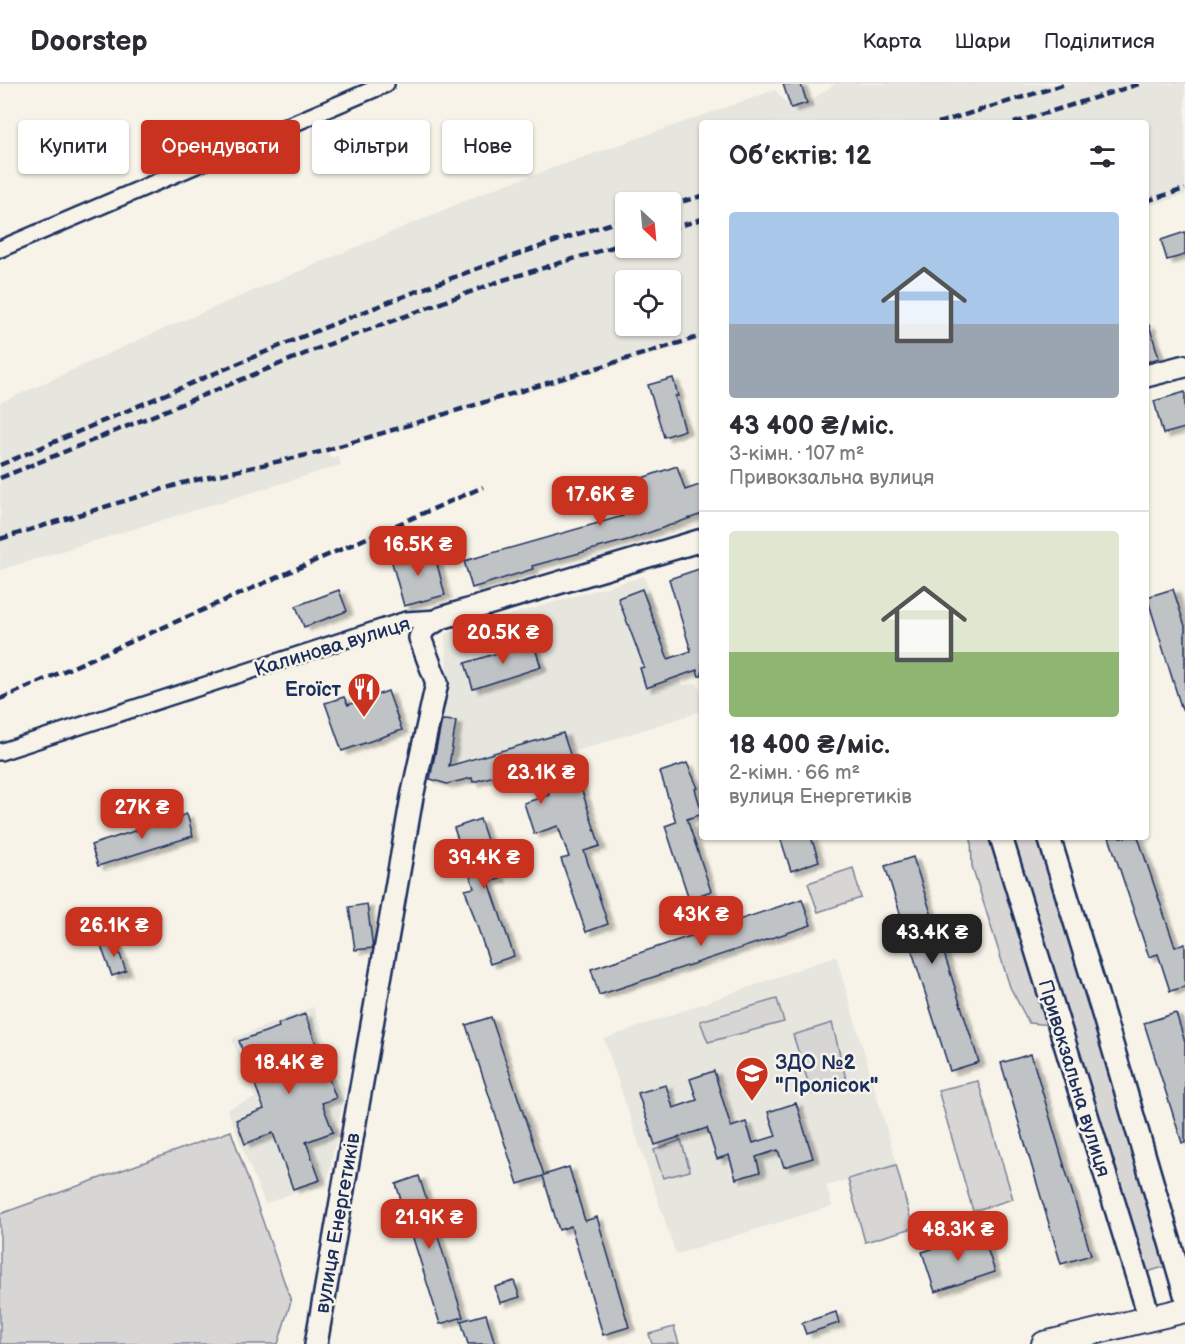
<!DOCTYPE html>
<html lang="uk">
<head>
<meta charset="utf-8">
<style>
	body { margin:0; font-family:"Balsamiq Sans",sans-serif; background:#f7f7f7; color:#2b2b33; height:100vh; display:flex; flex-direction:column; font-size:22px; white-space:nowrap }
	* { box-sizing:border-box; margin:0 }
	p { font-size:20px; color:#7c7c81 }
	.icon { flex:none; width:33px; height:33px; fill:none; stroke:currentColor; stroke-width:2; stroke-linecap:round; stroke-linejoin:round }
	.map { position:relative; flex:1; overflow:hidden }
	.sheet { position:absolute; left:699px; top:36px; width:450px; height:720px; display:flex; flex-direction:column; background:#fff; border-radius:6px; box-shadow:0 2px 4px #0004 }
	.sheet>* { flex:none }
	.top-card { position:absolute; left:18px; top:36px; width:570px; height:54px; display:flex; gap:12px }
	.needle { width:39px; rotate:154deg }
	.buttons { position:absolute; left:615px; top:108px; display:grid; gap:12px }
	.buttons a { display:grid; place-items:center; width:66px; height:66px; border-radius:6px; background:#fff; box-shadow:0 2px 4px #0004; font-size:30px }
	.price { position:absolute; translate:-50% -51px; padding:0 14px; border-radius:12px; background:#c8321e; color:#fff; font-size:20px; line-height:39px; filter:drop-shadow(0 2px 3px #0008) }
	.price::after { content:''; position:absolute; left:50%; top:36px; width:18px; height:14px; margin-left:-9px; background:inherit; clip-path:polygon(0 0,100% 0,50% 100%) }
	.price.current { background:#222; color:#fff }
	ul { padding:0; list-style:none }
	li { display:grid; align-content:center; gap:12px; height:318px; padding:0 30px }
	li+li { border-top:2px solid #e1e1e2 }
	li span { display:grid; place-items:center; height:186px; border-radius:6px; color:#555 }
	li>.icon { margin-inline-start:auto }
	span .icon { width:108px; height:108px; fill:#fffc; stroke-width:1 }
	li b { font-size:26px }
	h2 { display:flex; justify-content:space-between; align-items:center; height:72px; padding:0 30px; font-size:26px }
	.chip { padding:0 21px; border-radius:6px; background:#fff; box-shadow:0 2px 4px #0004; font-size:21px; line-height:54px }
	.chip.current { background:#c8321e; color:#fff }
	header { display:flex; align-items:center; gap:36px; box-sizing:border-box; height:84px; padding:0 30px; background:#fff; border-bottom:2px solid #e1e1e2 }
	header strong { font-size:28px }
	nav { display:flex; gap:33px; margin-inline-start:auto; font-size:21px }
	.map>svg:first-child { display:block }
	.built { fill:#e6e5de; fill-rule:evenodd }
	.green { fill:#d7d6d4; stroke:#798299; stroke-width:1.5 }
	.building { fill:#c0c3c5; stroke:#1b2f5e; stroke-width:1.5; filter:url(#shadow) }
	.lines { fill:none; stroke-linecap:round; stroke-linejoin:round }
	.street-casing { stroke:#1b2f5e; stroke-width:20 }
	.secondary-casing { stroke:#1b2f5e; stroke-width:26 }
	.primary-casing { stroke:#1b2f5e; stroke-width:28 }
	.street { stroke:#f7f3e8; stroke-width:15 }
	.secondary { stroke:#f7f3e8; stroke-width:21 }
	.primary { stroke:#f7f3e8; stroke-width:24 }
	.rail { stroke:#1b2f5e; stroke-width:4.5; stroke-dasharray:9 4.5; stroke-linecap:butt }
	.labels { text-anchor:middle; stroke-width:5; stroke-linejoin:round; paint-order:stroke }
	.street-label { font-size:20px; fill:#1b2f5e; stroke:#f7f3e8 }
	.poi-label { font-size:20px; font-weight:bold; fill:#1b2f5e; stroke:#f7f3e8; text-anchor:end }
</style>
</head>
<body>
<header>
<strong>Doorstep</strong>
<nav><a>Карта</a><a>Шари</a><a>Поділитися</a></nav>
</header>
<div class="map">
<svg width="1185" height="1260" viewBox="0 0 1185 1260">
	<defs>
		<filter id="shadow"><feDropShadow dx="6" dy="3.5" stdDeviation="1.5" flood-color="#0004"/></filter>
	</defs>
	<rect width="100%" height="100%" fill="#f7f3e8"/>
	<filter id="ink" filterUnits="userSpaceOnUse"><feTurbulence type="fractalNoise" baseFrequency=".0167" numOctaves="2"/><feDisplacementMap in="SourceGraphic" scale="12" xChannelSelector="R" yChannelSelector="G"/><feConvolveMatrix kernelMatrix="1 2 1 2 8 2 1 2 1" color-interpolation-filters="sRGB"/></filter>
	<g filter="url(#ink)">
		<g class="built">
			<path d="M 835,0 L 1185,0 L 1185,111 L 1146,123 L 1146,39 L 702,39 L 702,256 L 328,368 L 330,374 L 338,372 L 341,381 L 0,486 L 0,319 L 161,246 L 493,105 L 775,6 L 791,24 L 807,19 ZM 626,118 L 670,118 L 670,164 L 626,164 ZM 626,196 L 670,196 L 670,242 L 626,242 Z"/>
			<polygon points="644,492 683,601 697,599 702,611 702,627 558,673 556,668 508,683 508,688 473,698 472,694 447,700 430,695 447,587 445,550"/>
			<polygon points="836,872 897,1081 826,1102 832,1122 676,1170 604,955"/>
			<polygon points="313,923 345,1005 328,1095 265,1120 227,1025 255,1014 232,955"/>
		</g>
		<g class="green">
			<polygon points="971,753 992,753 1053,941 1029,939 1010,903 972,782"/>
			<polygon points="1013,753 1038,753 1167,1182 1144,1189"/>
			<polygon points="853,784 861,814 818,828 808,799"/>
			<polygon points="777,915 784,938 708,958 700,937"/>
			<polygon points="832,939 847,999 812,1010 793,951"/>
			<polygon points="978,997 1013,1115 973,1127 938,1006"/>
			<polygon points="231,1047 291,1217 278,1260 0,1260 0,1130"/>
			<polygon points="681,1056 690,1087 663,1094 654,1066"/>
			<polygon points="896,1081 913,1144 865,1158 848,1095"/>
			<polygon points="674,1243 679,1260 652,1260 649,1250"/>
		</g>
		<g class="building">
			<polygon points="783,0 801,0 807,19 791,24"/>
			<polygon points="73,39 83,63 44,79 34,54"/>
			<polygon points="1185,148 1185,171 1167,176 1161,156"/>
			<polygon points="1146,241 1149,241 1159,274 1146,278"/>
			<polygon points="673,294 678,312 675,312 685,346 664,353 648,301"/>
			<polygon points="1185,308 1185,344 1163,350 1154,317"/>
			<polygon points="677,382 685,406 702,400 702,430 631,455 532,482 533,485 472,504 464,477 623,432 613,404"/>
			<polygon points="433,464 445,511 404,522 391,475"/>
			<polygon points="702,484 702,592 699,592 697,586 646,604 640,584 644,583 618,514 642,505 668,575 691,567 669,495"/>
			<polygon points="1173,505 1185,542 1185,626 1182,626 1147,513"/>
			<polygon points="339,506 347,527 304,543 296,522"/>
			<polygon points="533,558 541,583 473,605 465,579"/>
			<polygon points="388,607 402,646 342,667 325,619 344,613 348,621"/>
			<polygon points="442,636 456,637 449,682 563,649 600,762 584,767 608,840 586,848 561,775 569,773 558,742 534,750 524,719 549,711 536,674 507,683 508,688 473,698 472,694 447,700 430,695"/>
			<polygon points="687,679 698,704 695,705 702,728 702,730 687,735 711,807 689,815 665,742 676,738 660,688"/>
			<polygon points="187,730 193,752 98,782 91,761"/>
			<polygon points="480,735 500,795 489,798 514,872 490,880 465,806 474,804 454,744"/>
			<polygon points="780,753 811,753 819,777 791,787"/>
			<polygon points="1109,753 1138,753 1175,863 1185,860 1185,903 1170,907 1158,870 1149,873"/>
			<polygon points="913,773 979,978 950,987 885,782"/>
			<polygon points="802,815 811,841 599,911 591,885"/>
			<polygon points="367,820 373,864 355,866 349,823"/>
			<polygon points="115,857 126,887 112,892 101,862"/>
			<polygon points="1176,929 1185,958 1185,1059 1182,1059 1144,939"/>
			<polygon points="305,930 336,1014 322,1019 333,1048 306,1058 320,1096 293,1105 273,1049 245,1060 236,1036 264,1025 239,957 279,943 278,940"/>
			<polygon points="491,933 544,1091 569,1083 585,1137 597,1133 629,1243 603,1251 571,1142 559,1146 543,1092 518,1100 466,941"/>
			<polygon points="1031,970 1091,1171 1061,1180 1001,979"/>
			<polygon points="714,987 731,1043 746,1038 753,1059 776,1052 768,1028 796,1019 813,1074 784,1083 778,1066 756,1073 760,1088 736,1095 729,1071 717,1075 707,1044 655,1061 638,1009 666,1001 673,1024 697,1016 690,995"/>
			<polygon points="419,1092 463,1233 440,1240 396,1100"/>
			<polygon points="982,1149 995,1188 935,1208 922,1168"/>
			<polygon points="514,1197 520,1213 500,1219 495,1203"/>
			<polygon points="836,1228 839,1239 806,1250 802,1239"/>
			<polygon points="486,1230 495,1260 468,1260 461,1237"/>
		</g>
		<g class="lines">
			<defs>
				<g id="street">
					<polyline points="0,165 386,0"/>
					<polyline points="0,668 406,536 438,534"/>
				</g>
				<g id="secondary">
					<polyline points="1146,292 1185,282"/>
					<polyline points="1001,753 1150,1235"/>
					<polyline points="1049,753 1104,933 1185,1210"/>
					<polyline points="316,1260 412,713 437,599 420,554 424,544 441,534 702,456"/>
				</g>
				<polyline id="primary" points="1044,1260 1185,1226"/>
			</defs>
			<use href="#street" class="street-casing"/>
			<use href="#secondary" class="secondary-casing"/>
			<use href="#primary" class="primary-casing"/>
			<use href="#street" class="street"/>
			<use href="#secondary" class="secondary"/>
			<use href="#primary" class="primary"/>
			<g class="rail">
				<polyline points="938,39 1066,0"/>
				<polyline points="1014,39 1139,0"/>
				<polyline points="1146,117 1185,105"/>
				<polyline points="670,121 702,112"/>
				<polyline points="670,145 702,135"/>
				<path d="M 0,381 C 206,294 411,200 626,135"/>
				<polyline points="0,394 319,264 500,197 626,159"/>
				<polyline points="0,455 183,399 320,368 702,252"/>
				<polyline points="0,615 483,403"/>
			</g>
		</g>
	</g>
	<defs>
		<symbol id="restaurant-pin" viewBox="-11 -11 22 30"><path d="M0 17L-7.5 6A9.5 9.5 0 1 1 7.5 6Z" fill="#c8321e" stroke="#f7f3e8"/><path d="M-5-6h1v4h1v-4h1v4h1v-4h1v5L-1.5 .5V6h-2V.5L-5-1ZM5-6V6H3V1.5H1.5Q1.5-4 5-6Z" fill="#fff"/></symbol>
		<symbol id="school-pin" viewBox="-11 -11 22 30"><path d="M0 17L-7.5 6A9.5 9.5 0 1 1 7.5 6Z" fill="#c8321e" stroke="#f7f3e8"/><path d="M0-5L7-2L0 1L-7-2ZM-4 1L0 2.5L4 1V4Q0 6-4 4Z" fill="#fff"/></symbol>
	</defs>
	<g fill-rule="evenodd">
		<use href="#restaurant-pin" x="345" y="586" width="38" height="52"/>
		<use href="#school-pin" x="733" y="970" width="38" height="52"/>
	</g>
	<g class="labels">
		<g class="street-label">
			<text transform="translate(332 562) rotate(-17)" y="7">Калинова вулиця</text>
			<text transform="translate(1075 994) rotate(73)" y="7">Привокзальна вулиця</text>
			<text transform="translate(337 1139) rotate(-80)" y="7">вулиця Енергетиків</text>
		</g>
		<g class="poi-label">
			<text x="341" y="612">Егоїст</text>
			<text x="775" y="985" text-anchor="start">ЗДО №2<tspan x="775" dy="23">"Пролісок"</tspan></text>
		</g>
	</g>
</svg>
<div class="buttons">
<a><svg class="needle" viewBox="-14 -14 28 28"><path d="M0-13l5 13h-10z" fill="#e53935"/><path d="M0 13l5-13h-10z" fill="#7c7c81"/></svg></a>
<a><svg class="icon" aria-label="locate" viewBox="0 0 24 24"><circle cx="12" cy="12" r="6"/><path d="M12 2v4M12 18v4M2 12h4M18 12h4"/></svg></a>
</div>
<b class="price" style="left:600px;top:443px">17.6K ₴</b>
<b class="price" style="left:418px;top:493px">16.5K ₴</b>
<b class="price" style="left:503px;top:581px">20.5K ₴</b>
<b class="price" style="left:541px;top:721px">23.1K ₴</b>
<b class="price" style="left:142px;top:756px">27K ₴</b>
<b class="price" style="left:484px;top:806px">39.4K ₴</b>
<b class="price" style="left:701px;top:863px">43K ₴</b>
<b class="price" style="left:114px;top:874px">26.1K ₴</b>
<b class="price current" style="left:932px;top:881px">43.4K ₴</b>
<b class="price" style="left:289px;top:1011px">18.4K ₴</b>
<b class="price" style="left:429px;top:1166px">21.9K ₴</b>
<b class="price" style="left:958px;top:1178px">48.3K ₴</b>
<div class="top-card">
<a class="chip">Купити</a>
<a class="chip current">Орендувати</a>
<a class="chip">Фільтри</a>
<a class="chip">Нове</a>
</div>
<section class="sheet">
<h2>Об’єктів: 12<svg class="icon" aria-label="filters" viewBox="0 0 24 24"><path d="M4 7h16M4 17h16"/><circle cx="9" cy="7" r="2"/><circle cx="15" cy="17" r="2"/></svg></h2>
<ul>
<li><span style="background:linear-gradient(#a9c7e8 60%,#9aa5b1 0)"><svg class="icon" aria-label="home" viewBox="0 0 24 24"><path d="M3 11l9-7 9 7M6 9v11h12V9"/></svg></span><div><b>43 400 ₴/міс.</b><p>3-кімн. · 107 m²</p><p>Привокзальна вулиця</p></div></li>
<li><span style="background:linear-gradient(#dfe7d0 65%,#8fb573 0)"><svg class="icon" aria-label="home" viewBox="0 0 24 24"><path d="M3 11l9-7 9 7M6 9v11h12V9"/></svg></span><div><b>18 400 ₴/міс.</b><p>2-кімн. · 66 m²</p><p>вулиця Енергетиків</p></div></li>
</ul>
</section>
</div>
</body>
</html>
